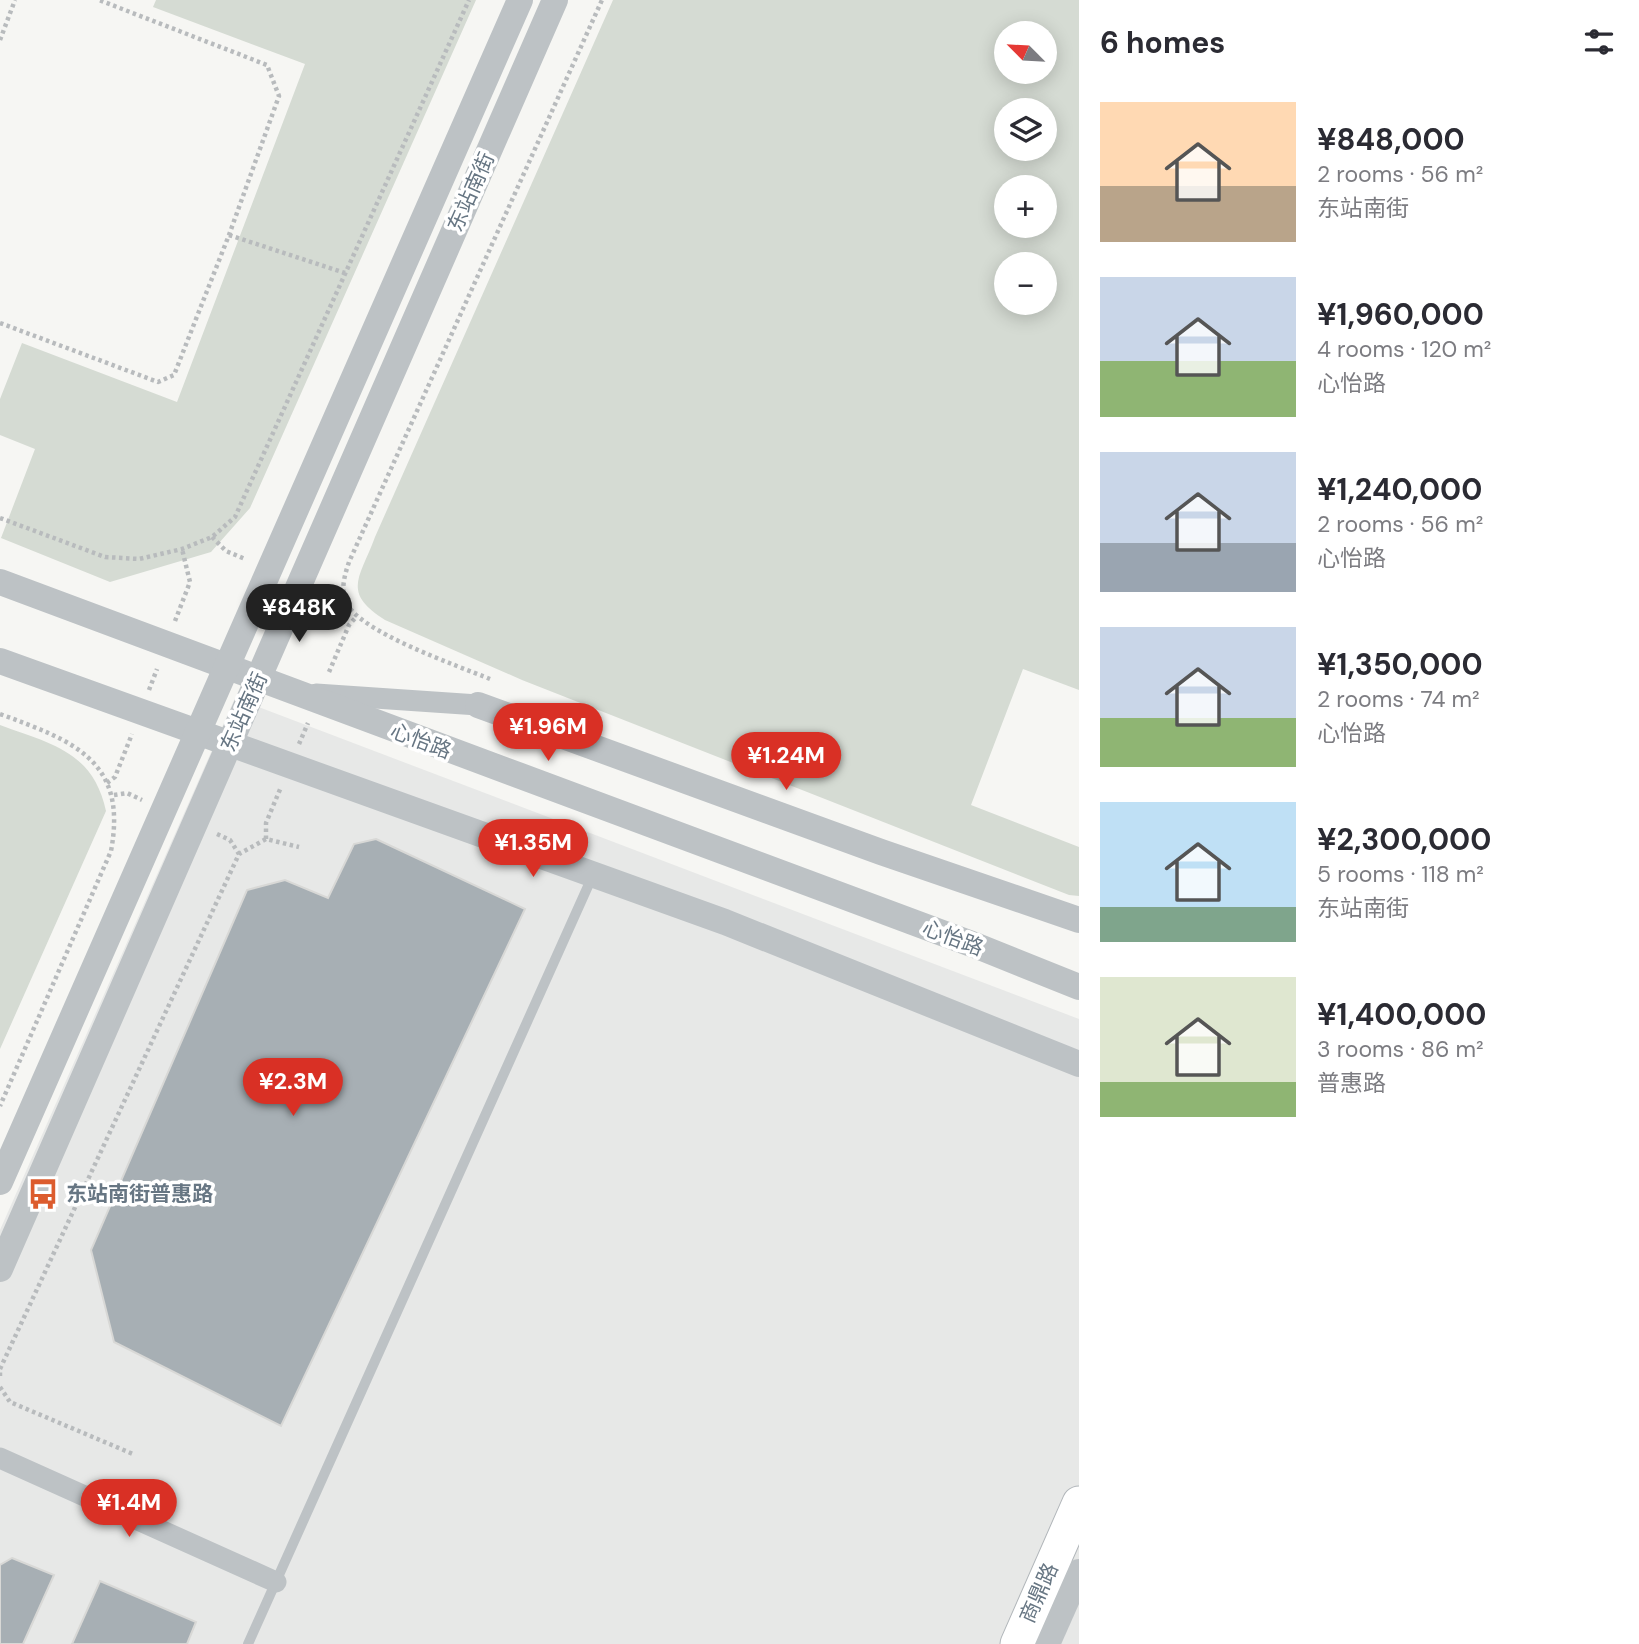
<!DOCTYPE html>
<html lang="en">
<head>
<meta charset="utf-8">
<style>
	body { margin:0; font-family:"DM Sans","Noto Sans SC",sans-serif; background:#f7f7f7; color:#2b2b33; height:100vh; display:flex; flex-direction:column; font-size:26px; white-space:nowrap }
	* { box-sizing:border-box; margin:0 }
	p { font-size:23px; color:#7c7c81 }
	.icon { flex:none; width:38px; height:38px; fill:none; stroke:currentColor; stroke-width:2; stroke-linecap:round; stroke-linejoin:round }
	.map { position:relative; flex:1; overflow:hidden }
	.side { display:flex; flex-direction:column; background:#fff; width:560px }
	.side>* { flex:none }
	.needle { width:46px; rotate:294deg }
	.buttons { position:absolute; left:994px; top:21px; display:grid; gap:14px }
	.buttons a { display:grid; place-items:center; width:63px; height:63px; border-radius:50%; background:#fff; box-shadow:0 4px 18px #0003; font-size:35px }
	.price { position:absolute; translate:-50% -60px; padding:0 16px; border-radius:24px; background:#d93025; color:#fff; font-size:23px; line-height:46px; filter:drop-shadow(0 2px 4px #0008) }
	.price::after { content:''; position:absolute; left:50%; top:42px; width:21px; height:16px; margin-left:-10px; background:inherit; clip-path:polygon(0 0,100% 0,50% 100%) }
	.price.current { background:#222; color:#fff }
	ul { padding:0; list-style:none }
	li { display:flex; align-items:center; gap:21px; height:175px; padding:0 21px }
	li span { display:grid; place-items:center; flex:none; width:196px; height:140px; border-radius:0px; color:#555 }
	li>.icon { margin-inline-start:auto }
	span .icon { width:84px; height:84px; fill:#fffc; stroke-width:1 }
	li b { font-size:30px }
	h2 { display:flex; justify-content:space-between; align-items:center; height:84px; padding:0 21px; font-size:30px }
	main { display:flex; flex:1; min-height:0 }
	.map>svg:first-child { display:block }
	.built { fill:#e7e8e7 }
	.green { fill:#d5dbd3; fill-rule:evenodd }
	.building { fill:#a7afb4; stroke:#d8d8d6; stroke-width:2 }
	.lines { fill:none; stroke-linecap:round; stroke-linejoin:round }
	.primary-casing { stroke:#b1b6ba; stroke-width:35 }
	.path { stroke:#b8bbbd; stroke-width:4.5; stroke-dasharray:3.5 3.5; stroke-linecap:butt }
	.service { stroke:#bdc2c5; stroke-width:10 }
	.minor { stroke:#bdc2c5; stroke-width:21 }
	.tertiary { stroke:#bdc2c5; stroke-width:26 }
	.primary { stroke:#fff; stroke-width:33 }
	.labels { text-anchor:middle; stroke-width:7; stroke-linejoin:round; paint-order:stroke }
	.street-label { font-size:21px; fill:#677683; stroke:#fff }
	.poi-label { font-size:21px; font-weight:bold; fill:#677683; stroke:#fff; text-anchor:start }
</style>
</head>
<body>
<main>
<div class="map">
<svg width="1079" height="1644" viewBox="0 0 1079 1644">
	<rect width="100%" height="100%" fill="#f6f6f3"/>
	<polygon class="built" points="235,698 1079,1019 1079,1644 0,1644 0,1230"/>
	<g class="green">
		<polygon points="156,0 476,0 250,508 211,552 110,582 1,538 35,449 0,435 0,399 22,343 177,402 305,64 153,7"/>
		<path d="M 613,0 L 1079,0 L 1079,690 L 1023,669 L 971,805 L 1079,847 L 1079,896 L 1069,895 L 522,680 L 385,620 C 341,592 360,578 375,537 ZM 1045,33 L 1045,72 L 1006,72 L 1006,33 ZM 1045,110 L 1045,149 L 1006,149 L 1006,110 ZM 1006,187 L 1045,187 L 1045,226 L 1006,226 ZM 1006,264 L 1045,264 L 1045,303 L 1006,303 Z"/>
		<path d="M 0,725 C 51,744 93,751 106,811 L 0,1049 Z"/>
	</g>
	<g class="building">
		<polygon points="376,839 525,909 281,1426 114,1342 91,1250 247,890 285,880 328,898 354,844"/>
		<polygon points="12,1558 54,1575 23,1644 0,1644 0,1565"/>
		<polygon points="100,1581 196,1622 187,1644 72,1644"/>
	</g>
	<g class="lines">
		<defs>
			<polyline id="primary" points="1017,1644 1079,1503"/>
		</defs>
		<use href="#primary" class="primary-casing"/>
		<g class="path">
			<polyline points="0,40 15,0"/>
			<polyline points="229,235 345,273"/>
			<polyline points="0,323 158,382 174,375 229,235 279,96 267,65 99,0"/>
			<polyline points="0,518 105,557 139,559 182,549 212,537 235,517 469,0"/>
			<polyline points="212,537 226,551 245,559"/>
			<polyline points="324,592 345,601"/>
			<polyline points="175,621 190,582 182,549"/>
			<polyline points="329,672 349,625 357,616"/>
			<path d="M 490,679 C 459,666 355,631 345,600 C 341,587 345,574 349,562 L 602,0"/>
			<polyline points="149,690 157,669"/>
			<path d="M 0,714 C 73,741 128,760 111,851 L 0,1106"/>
			<polyline points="299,744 308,723"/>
			<polyline points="107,783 115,777 132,734"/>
			<polyline points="114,795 127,793 142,800"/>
			<polyline points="217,834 230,840 239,854"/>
			<polyline points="266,839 266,823 281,787"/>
			<polyline points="0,1376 0,1369 239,854 266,839 299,847"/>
			<polyline points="0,1387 10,1402 133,1454"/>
		</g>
		<polyline class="service" points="248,1644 593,875"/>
		<g class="minor">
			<polyline points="316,694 478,705"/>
			<polyline points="0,1458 276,1582"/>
		</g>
		<g class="tertiary">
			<polyline points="0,582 977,946 1079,987"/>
			<polyline points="0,661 725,922 1079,1064"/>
			<polyline points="478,705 881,852 1079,920"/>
			<polyline points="0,1182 520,0"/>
			<polyline points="0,1269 555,0"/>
			<polyline points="1047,1644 1079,1572"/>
		</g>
		<use href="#primary" class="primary"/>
	</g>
	<defs>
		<symbol id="bus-bare" viewBox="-9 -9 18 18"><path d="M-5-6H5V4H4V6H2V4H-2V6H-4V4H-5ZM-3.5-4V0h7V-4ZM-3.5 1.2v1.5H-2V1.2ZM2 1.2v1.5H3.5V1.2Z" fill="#dc5c2e" stroke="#fff" stroke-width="2.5" paint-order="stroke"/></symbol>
	</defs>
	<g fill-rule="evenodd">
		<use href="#bus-bare" x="21" y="1172" width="44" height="44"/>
	</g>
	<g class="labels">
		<g class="street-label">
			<text transform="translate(471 192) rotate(-66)" y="7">东站南街</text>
			<text transform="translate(244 712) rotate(-66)" y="7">东站南街</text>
			<text transform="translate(421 741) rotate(21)" y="7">心怡路</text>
			<text transform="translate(953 938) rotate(21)" y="7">心怡路</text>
			<text transform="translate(1039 1593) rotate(-66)" y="7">商鼎路</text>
		</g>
		<g class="poi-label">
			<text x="66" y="1201">东站南街普惠路</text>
		</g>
	</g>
</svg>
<div class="buttons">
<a><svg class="needle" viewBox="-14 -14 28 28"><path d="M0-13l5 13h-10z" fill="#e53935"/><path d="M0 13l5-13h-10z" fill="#7c7c81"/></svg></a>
<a><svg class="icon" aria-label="layers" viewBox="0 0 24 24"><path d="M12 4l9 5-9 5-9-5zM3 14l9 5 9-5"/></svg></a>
<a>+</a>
<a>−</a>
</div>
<b class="price current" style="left:299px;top:644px">¥848K</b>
<b class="price" style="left:548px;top:763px">¥1.96M</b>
<b class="price" style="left:786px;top:792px">¥1.24M</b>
<b class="price" style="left:533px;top:879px">¥1.35M</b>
<b class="price" style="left:293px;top:1118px">¥2.3M</b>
<b class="price" style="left:129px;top:1539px">¥1.4M</b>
</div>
<section class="side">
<h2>6 homes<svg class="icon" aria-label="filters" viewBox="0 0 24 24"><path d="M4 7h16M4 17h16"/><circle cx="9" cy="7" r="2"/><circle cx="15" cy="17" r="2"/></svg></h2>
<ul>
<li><span style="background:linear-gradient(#ffd9b3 60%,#b9a48a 0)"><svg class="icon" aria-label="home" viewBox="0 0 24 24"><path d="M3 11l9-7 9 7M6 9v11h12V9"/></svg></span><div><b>¥848,000</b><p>2 rooms · 56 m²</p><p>东站南街</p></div></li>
<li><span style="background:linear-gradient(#c9d6e8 60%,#8fb573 0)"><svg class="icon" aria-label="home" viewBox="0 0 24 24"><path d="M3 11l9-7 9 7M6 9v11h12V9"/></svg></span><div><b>¥1,960,000</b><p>4 rooms · 120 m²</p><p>心怡路</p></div></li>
<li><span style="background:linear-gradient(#c9d6e8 65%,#9aa5b1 0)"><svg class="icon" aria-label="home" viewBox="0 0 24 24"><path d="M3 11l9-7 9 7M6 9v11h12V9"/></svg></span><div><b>¥1,240,000</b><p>2 rooms · 56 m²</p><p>心怡路</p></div></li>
<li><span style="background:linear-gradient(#c9d6e8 65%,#8fb573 0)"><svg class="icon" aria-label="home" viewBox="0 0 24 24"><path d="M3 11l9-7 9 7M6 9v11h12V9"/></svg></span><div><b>¥1,350,000</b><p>2 rooms · 74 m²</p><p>心怡路</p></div></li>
<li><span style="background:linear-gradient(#bfe0f5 75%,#7fa58c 0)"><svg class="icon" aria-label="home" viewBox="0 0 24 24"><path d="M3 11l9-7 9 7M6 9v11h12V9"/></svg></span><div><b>¥2,300,000</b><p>5 rooms · 118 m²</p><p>东站南街</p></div></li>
<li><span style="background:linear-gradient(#dfe7d0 75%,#8fb573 0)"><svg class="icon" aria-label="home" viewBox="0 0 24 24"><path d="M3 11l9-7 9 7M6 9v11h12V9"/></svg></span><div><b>¥1,400,000</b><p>3 rooms · 86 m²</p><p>普惠路</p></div></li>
</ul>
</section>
</main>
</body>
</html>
